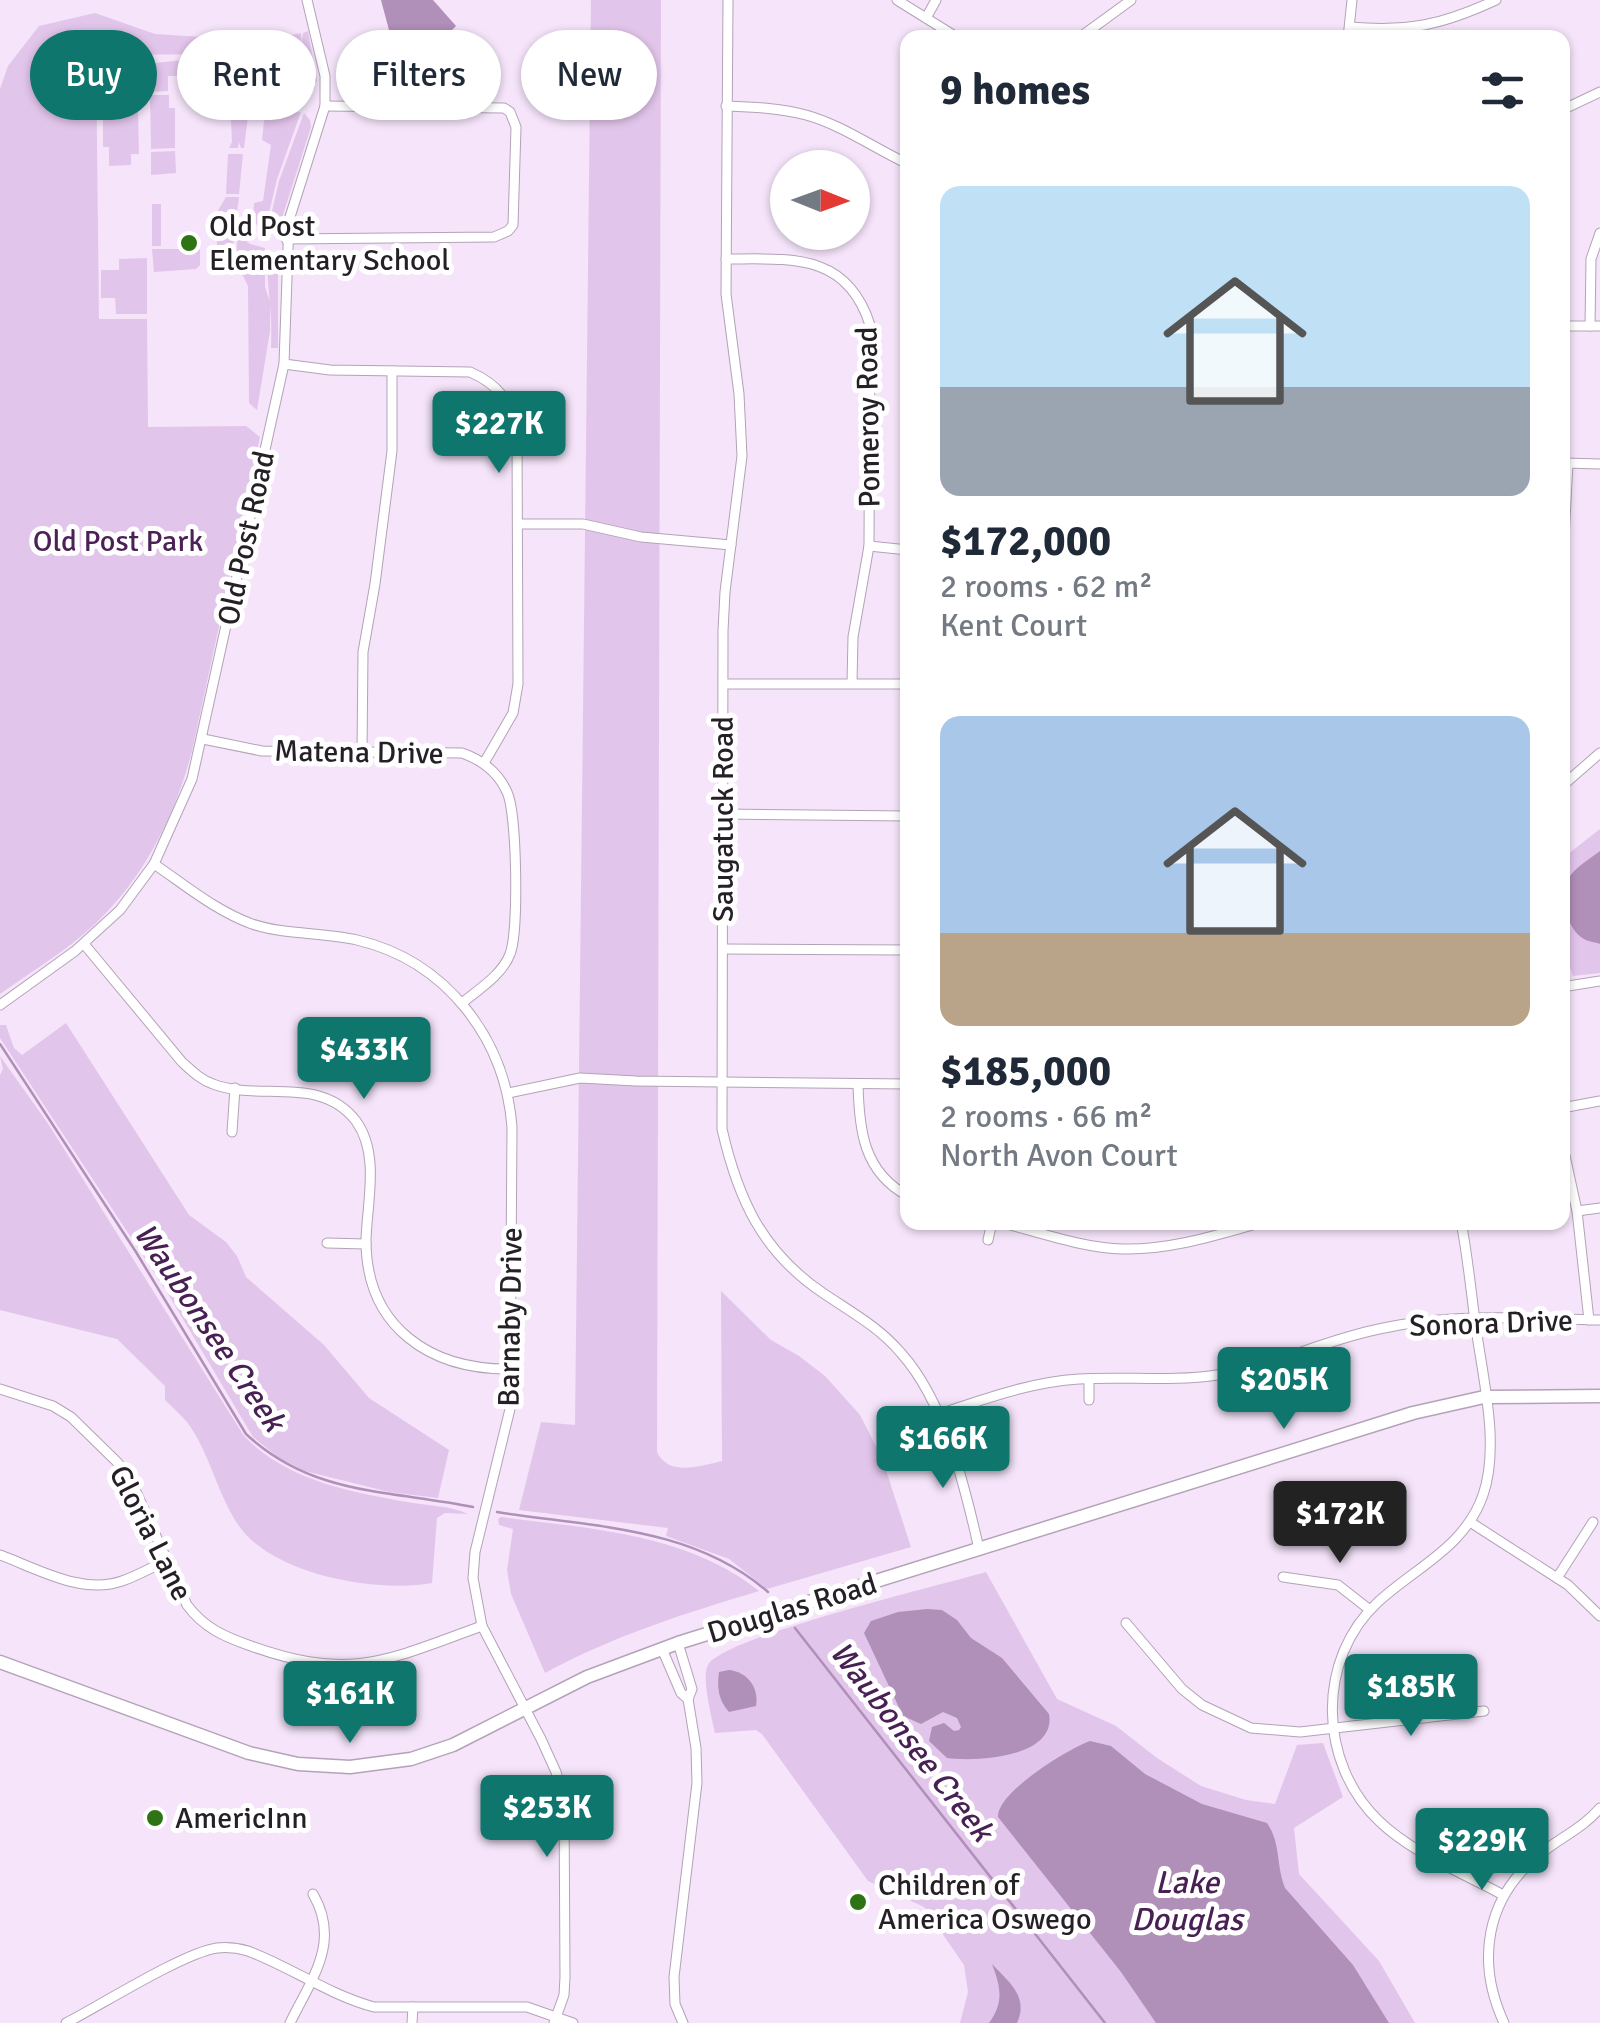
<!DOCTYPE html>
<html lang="en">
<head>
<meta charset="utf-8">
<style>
	body { margin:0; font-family:Signika,sans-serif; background:#f2f2f3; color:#1f2937; height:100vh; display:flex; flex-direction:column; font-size:38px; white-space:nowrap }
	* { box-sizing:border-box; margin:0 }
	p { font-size:32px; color:#747a83 }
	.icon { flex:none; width:55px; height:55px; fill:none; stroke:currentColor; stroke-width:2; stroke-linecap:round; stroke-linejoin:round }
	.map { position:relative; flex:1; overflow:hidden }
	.panel { position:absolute; left:900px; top:30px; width:670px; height:1200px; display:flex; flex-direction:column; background:#fff; border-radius:20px; box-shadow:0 2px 8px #0004 }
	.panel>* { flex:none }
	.guide { position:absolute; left:30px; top:30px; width:720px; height:90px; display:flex; gap:20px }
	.needle { width:65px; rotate:91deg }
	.buttons { position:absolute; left:770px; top:150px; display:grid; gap:20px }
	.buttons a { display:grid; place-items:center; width:100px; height:100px; border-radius:50%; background:#fff; box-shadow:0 2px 8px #0004; font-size:50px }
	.price { position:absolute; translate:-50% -85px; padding:0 22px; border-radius:10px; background:#0f766e; color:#fff; font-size:32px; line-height:65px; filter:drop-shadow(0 2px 5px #0008) }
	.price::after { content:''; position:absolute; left:50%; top:60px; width:30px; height:22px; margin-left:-15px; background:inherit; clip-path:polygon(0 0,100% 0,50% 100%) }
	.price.on { background:#222; color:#fff }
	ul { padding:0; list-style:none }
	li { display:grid; align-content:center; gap:20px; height:530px; padding:0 40px }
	li span { display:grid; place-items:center; height:310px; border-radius:20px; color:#555 }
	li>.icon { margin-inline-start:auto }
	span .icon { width:180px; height:180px; fill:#fffc; stroke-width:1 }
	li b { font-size:42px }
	h2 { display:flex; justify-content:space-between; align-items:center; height:120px; padding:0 40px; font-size:42px }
	.tag { padding:0 35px; border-radius:45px; background:#fff; box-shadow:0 2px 8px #0004; font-size:35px; line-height:90px }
	.tag.on { background:#0f766e; color:#fff }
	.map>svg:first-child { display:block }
	.green { fill:#e2c5eb }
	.water { fill:#b08fb8 }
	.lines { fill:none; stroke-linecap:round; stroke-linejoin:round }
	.stream { stroke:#b08fb8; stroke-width:2.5 }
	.street-casing { stroke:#b3a3b7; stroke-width:11 }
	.secondary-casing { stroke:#b3a3b7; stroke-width:15 }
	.street { stroke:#fff; stroke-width:9 }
	.secondary { stroke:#fff; stroke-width:12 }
	.poi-dot { fill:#2f7414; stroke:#fff; stroke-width:4 }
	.labels { text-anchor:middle; stroke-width:10; stroke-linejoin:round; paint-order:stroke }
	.poi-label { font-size:30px; fill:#251f26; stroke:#fff; text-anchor:start }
	.street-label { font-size:30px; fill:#251f26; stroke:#fff }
	.park-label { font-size:30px; fill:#4b2156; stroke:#fff }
	.water-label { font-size:32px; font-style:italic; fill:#492054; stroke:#fff }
</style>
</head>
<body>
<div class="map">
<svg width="1600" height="2023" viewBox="0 0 1600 2023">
	<rect width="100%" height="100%" fill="#f5e4fa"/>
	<g class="green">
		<path d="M 591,0 L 661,0 L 657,1452 C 669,1477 700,1466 722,1461 L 721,1291 L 771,1340 L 799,1356 L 825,1376 L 860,1415 L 882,1458 L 911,1547 L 767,1589 L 729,1559 L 666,1536 L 668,1528 L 519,1510 L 541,1422 L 575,1425 Z"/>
		<path d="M 95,13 L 155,34 L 263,41 L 301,33 L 304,94 L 260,100 L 254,93 L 249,61 L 239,54 L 96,55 L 99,319 L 147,319 L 148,427 L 246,426 L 260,437 L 192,751 C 175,816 144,878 94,925 C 66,951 31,972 0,994 L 0,89 L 8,66 L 39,26 Z"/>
		<polygon points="308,31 317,81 307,96 302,39 303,33"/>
		<polygon points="191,59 239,61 247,70 248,87 237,91 236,75 168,76 168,91 151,92 151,73 156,63"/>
		<polygon points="150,95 169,95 169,108 175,108 175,148 151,149"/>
		<polygon points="237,95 246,96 255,104 248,116 244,148 241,148 239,142 238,148 229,148 232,142 230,99 236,99"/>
		<polygon points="119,111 138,111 139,154 131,154 131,165 109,166 109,147 103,147 103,115 118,115"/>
		<polygon points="301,112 277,179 265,230 253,222 254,203 263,201 271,145 262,140 264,121 271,114"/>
		<polygon points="304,113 310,120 311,127 281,221 270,220 279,181"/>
		<polygon points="175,151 176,173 151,175 151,152"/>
		<polygon points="228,154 243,154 239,194 226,194"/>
		<polygon points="226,197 239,197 230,269 219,267 217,262 217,212"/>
		<rect x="152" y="204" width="9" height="42"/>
		<polygon points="238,234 250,244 265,248 265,287 270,302 270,331 257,410 249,403 248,286 243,276 234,270"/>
		<polygon points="152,249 200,249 200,265 196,269 154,272"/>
		<path d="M 267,255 L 276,256 L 278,263 L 278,348 L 271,348 C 273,315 267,287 267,255 Z"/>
		<polygon points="147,258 147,314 116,314 115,298 101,298 101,270 119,270 119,259"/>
		<polygon points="1600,829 1600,973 1573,976 1563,949 1563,858"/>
		<polygon points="66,1023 189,1215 226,1242 237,1256 246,1277 324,1345 369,1398 449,1450 438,1498 389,1492 305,1471 279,1458 253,1437 168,1294 0,1038 0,1025 6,1025 14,1048 22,1055"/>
		<path d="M 0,1056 L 49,1125 L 244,1436 C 288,1481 348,1491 407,1502 C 428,1506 449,1505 468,1514 L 445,1513 L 437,1518 L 432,1583 C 376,1593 273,1575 239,1526 C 217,1494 210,1453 187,1422 C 180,1414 172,1407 165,1400 L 165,1386 L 117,1339 L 0,1310 L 0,1075 L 3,1069 Z"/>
		<path d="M 501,1517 C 587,1528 689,1534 759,1591 C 686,1613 613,1636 545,1673 L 511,1594 L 507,1570 L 513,1529 L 499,1525 L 498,1519 Z"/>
		<path d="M 986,1572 L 1057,1699 L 1116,1726 L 1157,1758 L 1201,1786 L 1246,1800 L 1275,1804 L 1297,1745 L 1323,1743 L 1343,1797 L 1294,1828 L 1299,1874 L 1379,1961 L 1415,2023 L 960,2023 L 968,1992 L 964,1965 L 924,1907 L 868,1881 L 762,1734 L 756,1730 L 715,1733 C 712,1719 701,1677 708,1665 C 723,1637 942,1585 986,1572 Z"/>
	</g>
	<g class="water">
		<polygon points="381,0 433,0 456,26 447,35 394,35 389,30"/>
		<path d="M 1600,851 L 1600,944 C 1595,942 1589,942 1584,939 C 1567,930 1558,895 1568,879 C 1575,867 1590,859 1600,851 Z"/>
		<path d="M 927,1609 L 942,1610 L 957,1620 L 971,1638 L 1002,1658 L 1049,1714 C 1057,1758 975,1762 947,1758 L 929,1741 L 932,1727 L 944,1723 L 954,1731 L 959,1730 L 961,1727 L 957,1718 L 943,1712 L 921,1724 L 903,1716 L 864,1633 L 871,1621 L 898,1612 Z"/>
		<path d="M 729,1670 C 748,1672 759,1688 756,1706 L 729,1712 C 718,1700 717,1687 719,1672 Z"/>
		<path d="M 1090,1741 L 1111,1746 L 1145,1774 L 1202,1804 L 1267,1823 C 1281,1843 1276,1866 1285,1888 L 1353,1965 L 1389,2023 L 1156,2023 L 1121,1972 L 998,1817 C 997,1792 1068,1749 1090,1741 Z"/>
		<path d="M 992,1964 C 1009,1982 1029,1997 1017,2023 L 989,2023 C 1004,2002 1001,1988 992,1964 Z"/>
	</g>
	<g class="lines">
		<g class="stream">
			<path d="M 0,1044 L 136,1252 L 246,1434 C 313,1496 389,1490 473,1507"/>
			<path d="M 497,1512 C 591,1527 692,1526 768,1592"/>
			<polyline points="795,1628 1105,2023"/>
		</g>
		<defs>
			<g id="street">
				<path d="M 728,0 L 726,294 L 739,394 L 742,456 L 725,592 L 723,631 L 722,1129 C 738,1199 762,1252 823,1293 C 851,1312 879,1327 901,1353 C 945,1402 965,1487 979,1549"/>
				<polyline points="897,0 958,38"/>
				<polyline points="926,18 936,0"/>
				<path d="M 1350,27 C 1409,32 1442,25 1496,0"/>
				<polyline points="1079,38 1131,0"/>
				<polyline points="1348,38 1352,0"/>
				<path d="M 726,106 C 753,107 780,108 806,115 C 842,125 874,148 908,164"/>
				<polyline points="1562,110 1600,92"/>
				<polyline points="286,239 494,237 508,231 513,225 516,127 510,112 504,108 325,106"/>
				<path d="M 726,259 C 790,259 847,252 870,325 L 869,546 L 853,637 L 852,683"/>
				<polyline points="1562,326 1600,326"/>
				<polyline points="1590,326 1591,259 1600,233"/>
				<path d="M 284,364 L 330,370 L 470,372 C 498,384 513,403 517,433 L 518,684 L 513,713 L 484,763"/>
				<polyline points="1565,463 1600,464"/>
				<polyline points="519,524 583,524 641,537 731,545"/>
				<polyline points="869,546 908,550"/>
				<polyline points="1562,577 1568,463"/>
				<polyline points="724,684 908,684"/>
				<path d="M 203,739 L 262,751 L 462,753 C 482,760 498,772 507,792 C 517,813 519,932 510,954 C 502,975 479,989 462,1003"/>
				<polyline points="362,752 363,652 375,584 392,451 392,371"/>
				<polyline points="1562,786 1600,753"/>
				<polyline points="723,814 908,816"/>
				<path d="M 154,864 C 185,885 216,911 252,924 C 285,935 323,932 357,940 C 446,961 505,1038 512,1127 L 510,1409 L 475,1552 L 473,1578 L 482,1626 L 541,1739 L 556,1772 L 564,1801 L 565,1977 L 564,1995 L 554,2023"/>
				<path d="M 84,944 L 182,1062 C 192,1071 201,1080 213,1084 C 259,1102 320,1074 356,1121 C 380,1154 367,1203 366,1240 C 366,1328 431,1370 511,1369"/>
				<polyline points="723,949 908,950"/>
				<polyline points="1562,987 1600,981"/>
				<polyline points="0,1005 75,951 120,910 154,864 192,779 284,364 289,220 325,106 325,76 307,0"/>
				<path d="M 858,1084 C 859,1129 863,1172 908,1196"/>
				<polyline points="508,1093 580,1078 636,1081 908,1084"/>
				<polyline points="1562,1108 1600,1101"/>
				<polyline points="232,1132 235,1088"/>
				<polyline points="1562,1142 1577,1211 1589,1320"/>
				<polyline points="1577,1211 1600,1208"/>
				<path d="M 999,1222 C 1039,1232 1082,1248 1123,1249 C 1171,1250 1217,1235 1263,1222"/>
				<path d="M 1461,1222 C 1468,1257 1471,1293 1476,1328 C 1483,1379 1500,1446 1483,1495 C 1465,1547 1416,1567 1378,1602 C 1316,1659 1318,1763 1379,1821 C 1412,1853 1463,1873 1503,1895"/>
				<polyline points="988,1240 992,1222"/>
				<polyline points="327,1243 366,1244"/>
				<path d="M 0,1389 L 53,1406 L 71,1417 L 118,1463 L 133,1485 L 187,1605 C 204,1628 225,1637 251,1646 C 352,1682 387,1660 482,1626"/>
				<polyline points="1089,1400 1089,1379"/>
				<path d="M 939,1414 C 985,1399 1030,1382 1079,1379 C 1125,1376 1171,1382 1217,1375 C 1272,1367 1324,1340 1379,1329 C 1451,1313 1526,1318 1600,1320"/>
				<polyline points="1470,1522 1568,1585 1600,1616"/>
				<path d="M 0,1555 C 38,1569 82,1595 122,1581 C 137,1576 152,1567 166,1561"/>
				<polyline points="1283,1577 1338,1585 1370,1610"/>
				<polyline points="1557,1578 1593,1522"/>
				<polyline points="1126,1623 1182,1689 1202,1705 1251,1728 1300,1732 1484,1711"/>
				<polyline points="678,1643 692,1689 688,1699 696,1748 697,1783 674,1977 675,2004 683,2023"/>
				<polyline points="662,1649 681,1693 688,1699"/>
				<path d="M 66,2023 C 101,2005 183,1953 217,1948 C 227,1947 238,1948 248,1951 C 291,1967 329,1995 374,2007 L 527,2007 L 573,2023"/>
				<path d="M 290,2023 C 312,1978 341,1942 313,1894"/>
				<polyline points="412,2023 413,2007"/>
				<path d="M 1504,2023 C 1476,1962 1485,1899 1539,1855 C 1559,1838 1582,1829 1600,1808"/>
			</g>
			<polyline id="secondary" points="0,1662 249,1753 298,1764 350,1767 411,1759 453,1745 587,1677 678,1643 1413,1413 1484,1397 1600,1396"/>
		</defs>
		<use href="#street" class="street-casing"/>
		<use href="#secondary" class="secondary-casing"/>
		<use href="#street" class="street"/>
		<use href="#secondary" class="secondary"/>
	</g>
	<g class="poi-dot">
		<circle cx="189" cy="243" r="10"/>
		<circle cx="155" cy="1818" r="10"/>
		<circle cx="858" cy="1902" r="10"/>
	</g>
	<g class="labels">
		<g class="poi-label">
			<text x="209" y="236">Old Post<tspan x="209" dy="34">Elementary School</tspan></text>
			<text x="175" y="1828">AmericInn</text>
			<text x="878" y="1895">Children of<tspan x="878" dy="34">America Oswego</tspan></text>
		</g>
		<g class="street-label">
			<text transform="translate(868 417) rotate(-91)" y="10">Pomeroy Road</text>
			<text transform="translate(246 538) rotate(-78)" y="10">Old Post Road</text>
			<text transform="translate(359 752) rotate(1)" y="10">Matena Drive</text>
			<text transform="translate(723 819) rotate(-90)" y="10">Saugatuck Road</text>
			<text transform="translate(510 1317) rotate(-89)" y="10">Barnaby Drive</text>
			<text transform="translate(1491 1323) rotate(-2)" y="10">Sonora Drive</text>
			<text transform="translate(151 1533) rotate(63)" y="10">Gloria Lane</text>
			<text transform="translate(792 1608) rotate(-17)" y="10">Douglas Road</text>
		</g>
		<g class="park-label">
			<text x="118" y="551">Old Post Park</text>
		</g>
		<g class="water-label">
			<text transform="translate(210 1327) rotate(56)" y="11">Waubonsee Creek</text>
			<text transform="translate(912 1741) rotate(52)" y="11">Waubonsee Creek</text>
			<text x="1187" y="1893">Lake<tspan x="1187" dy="37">Douglas</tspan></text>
		</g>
	</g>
</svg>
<div class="buttons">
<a><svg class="needle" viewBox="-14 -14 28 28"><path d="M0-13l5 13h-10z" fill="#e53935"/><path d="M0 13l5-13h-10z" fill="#747a83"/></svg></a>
</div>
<b class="price" style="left:499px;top:476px">$227K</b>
<b class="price" style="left:364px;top:1102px">$433K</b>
<b class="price" style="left:1284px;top:1432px">$205K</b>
<b class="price" style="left:943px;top:1491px">$166K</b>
<b class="price on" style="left:1340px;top:1566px">$172K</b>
<b class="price" style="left:1411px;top:1739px">$185K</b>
<b class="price" style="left:350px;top:1746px">$161K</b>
<b class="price" style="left:547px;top:1860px">$253K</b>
<b class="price" style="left:1482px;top:1893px">$229K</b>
<div class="guide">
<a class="tag on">Buy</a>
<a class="tag">Rent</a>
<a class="tag">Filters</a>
<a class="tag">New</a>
</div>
<section class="panel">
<h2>9 homes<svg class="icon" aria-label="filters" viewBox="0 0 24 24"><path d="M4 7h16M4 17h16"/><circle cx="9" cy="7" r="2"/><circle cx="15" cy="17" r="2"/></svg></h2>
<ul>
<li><span style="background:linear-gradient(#bfe0f5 65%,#9aa5b1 0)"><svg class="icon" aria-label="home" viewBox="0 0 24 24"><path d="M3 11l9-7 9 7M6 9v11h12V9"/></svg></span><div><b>$172,000</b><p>2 rooms · 62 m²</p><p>Kent Court</p></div></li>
<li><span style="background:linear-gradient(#a9c7e8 70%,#b9a48a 0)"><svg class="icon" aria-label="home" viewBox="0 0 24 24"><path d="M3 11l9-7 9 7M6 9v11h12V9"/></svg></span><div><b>$185,000</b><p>2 rooms · 66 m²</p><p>North Avon Court</p></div></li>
</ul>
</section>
</div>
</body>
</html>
